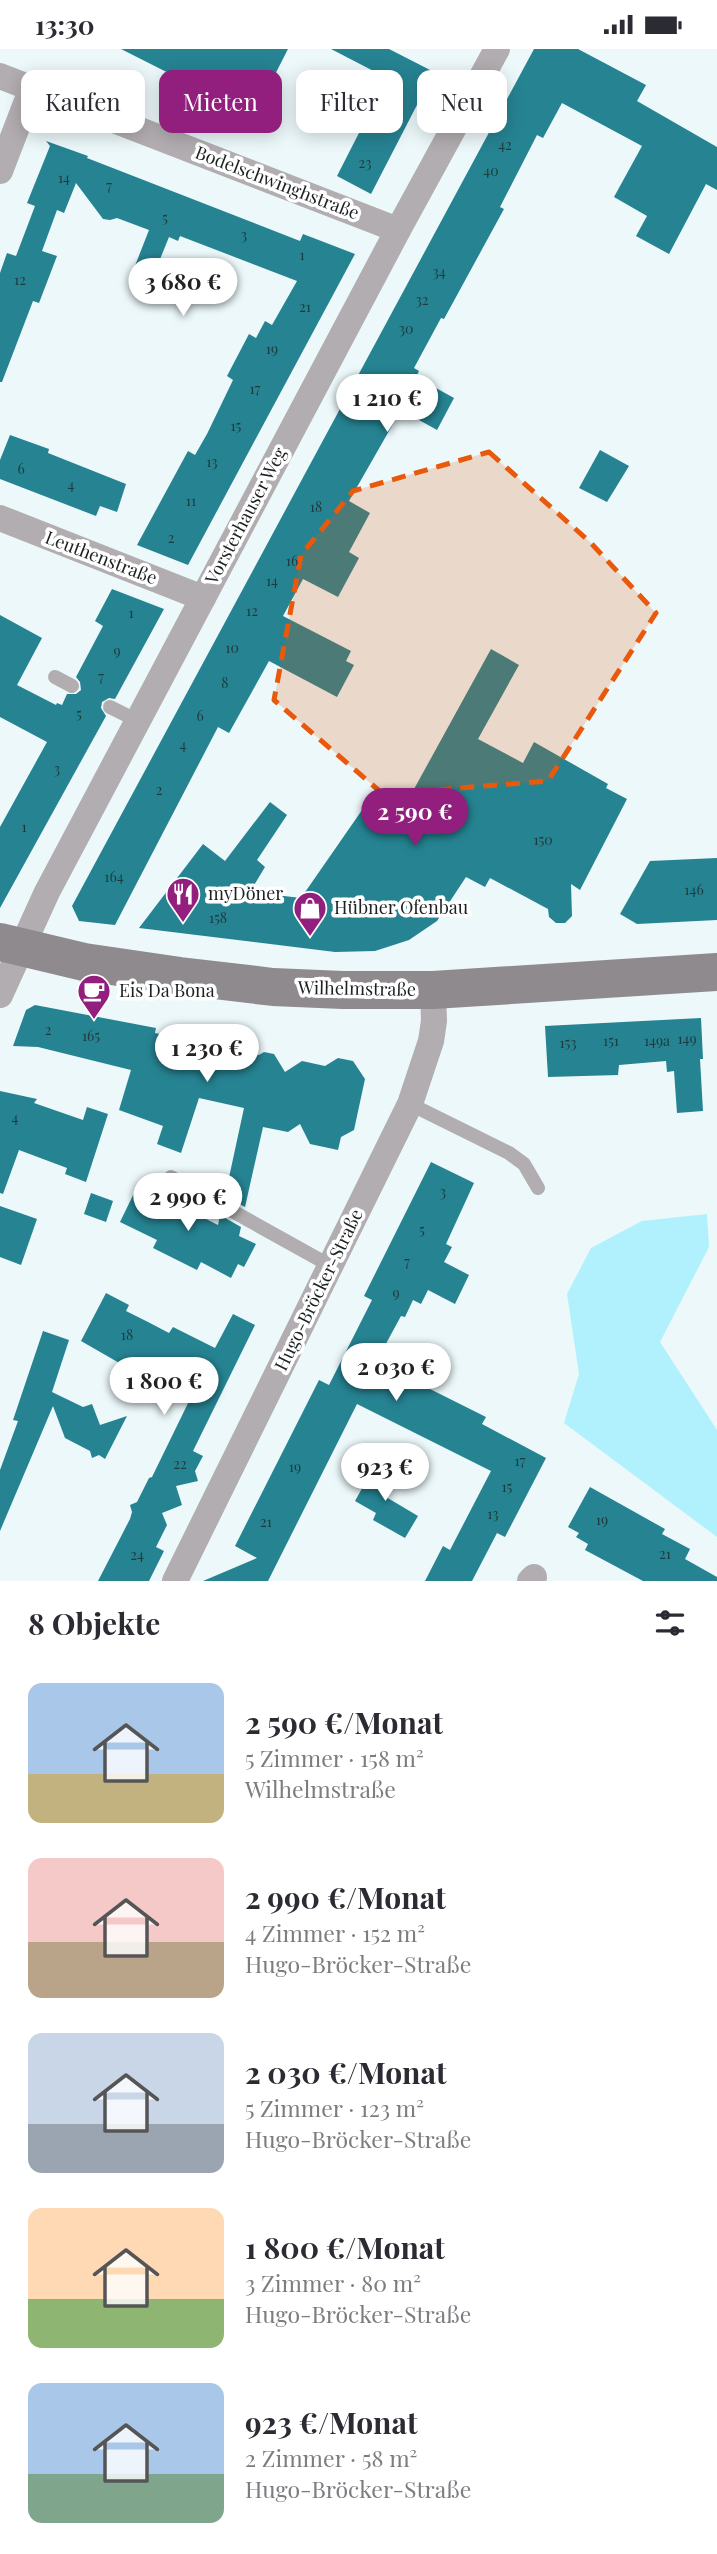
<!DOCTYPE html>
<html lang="de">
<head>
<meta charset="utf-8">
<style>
	body { margin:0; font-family:"Playfair Display",serif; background:#f2f2f3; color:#2b2b33; height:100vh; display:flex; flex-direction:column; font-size:26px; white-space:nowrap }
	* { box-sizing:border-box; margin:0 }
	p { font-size:23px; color:#7c7c81 }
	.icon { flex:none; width:38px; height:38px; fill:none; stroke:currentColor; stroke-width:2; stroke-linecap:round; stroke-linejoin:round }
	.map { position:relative; height:1532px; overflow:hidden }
	.details { display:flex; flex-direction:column; background:#fff; flex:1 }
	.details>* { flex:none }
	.hud { position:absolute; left:21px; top:21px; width:676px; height:63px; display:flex; gap:14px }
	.price { position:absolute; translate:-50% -60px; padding:0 16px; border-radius:24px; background:#fff; color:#222; font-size:23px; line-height:46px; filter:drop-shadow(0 2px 4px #0008) }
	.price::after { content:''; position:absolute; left:50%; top:42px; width:21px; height:16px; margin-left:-10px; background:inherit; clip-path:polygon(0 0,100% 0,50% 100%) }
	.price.selected { background:#921e7d; color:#fff }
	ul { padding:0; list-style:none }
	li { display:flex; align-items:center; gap:21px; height:175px; padding:0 28px }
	li span { display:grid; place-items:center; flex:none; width:196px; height:140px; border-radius:14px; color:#555 }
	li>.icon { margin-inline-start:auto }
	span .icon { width:84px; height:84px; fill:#fffc; stroke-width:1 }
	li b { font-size:30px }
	h2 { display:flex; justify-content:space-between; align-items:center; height:84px; padding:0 28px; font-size:30px }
	.chip { padding:0 24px; border-radius:14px; background:#fff; box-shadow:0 4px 18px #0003; font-size:24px; line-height:63px }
	.chip.selected { background:#921e7d; color:#fff }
	.status { display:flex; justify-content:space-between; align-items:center; height:49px; padding:0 35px; background:#fff; direction:ltr }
	.status svg { height:19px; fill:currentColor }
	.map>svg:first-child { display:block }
	.green { fill:#b1f1fd }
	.building { fill:#268392 }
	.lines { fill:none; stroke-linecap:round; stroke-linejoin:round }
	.lane { stroke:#b1adb0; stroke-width:14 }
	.street { stroke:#b1adb0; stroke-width:26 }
	.secondary { stroke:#8f8a8e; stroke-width:38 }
	.marked { fill:#e8590c; fill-opacity:0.2; stroke:#e8590c; stroke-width:5; stroke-dasharray:14 9; stroke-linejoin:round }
	.labels { text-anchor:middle; stroke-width:7; stroke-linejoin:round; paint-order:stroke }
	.number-label { font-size:14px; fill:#1f3a3e }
	.street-label { font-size:18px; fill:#1d2122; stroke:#fff }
	.poi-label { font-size:18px; fill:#1d2122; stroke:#fff; text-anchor:start }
</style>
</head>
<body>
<div class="status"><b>13:30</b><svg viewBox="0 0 49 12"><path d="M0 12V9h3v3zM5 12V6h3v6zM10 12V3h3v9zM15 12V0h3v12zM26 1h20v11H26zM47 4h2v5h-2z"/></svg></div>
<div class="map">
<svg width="717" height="1532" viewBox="0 0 717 1532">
	<rect width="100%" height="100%" fill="#ecf8fa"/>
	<polygon class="green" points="707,1165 709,1198 660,1293 717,1381 717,1488 564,1374 579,1325 567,1245 591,1199 642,1172"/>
	<g class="building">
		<polygon points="121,0 288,0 262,51 226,33 218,49"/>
		<polygon points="331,0 389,0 434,23 371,145 337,127 387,29"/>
		<polygon points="534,0 578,0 646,36 637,52 717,98 717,141 706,135 669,205 636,187 647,167 614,148 642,97 562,54 543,89 537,86 500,158 504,160 444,270 441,269 414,319 419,322 416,328 454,349 437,381 401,361 349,452 370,464 349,503 359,509 338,548 303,530 283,567 351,602 346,612 354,616 337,648 269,612 229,684 218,678 115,876 79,872 72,857"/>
		<polygon points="46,92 88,107 87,109 300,192 303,185 355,205 188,516 137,496 188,402 195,406 207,385 233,331 227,327 249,285 256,289 265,272 272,276 297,232 180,187 178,192 169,188 150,235 131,227 149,181 117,169 110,171 103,170 76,134 64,164 57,161 42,202 57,207 39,254 33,252 2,333 0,333 0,224 7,204 16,207 35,157 27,154 50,97"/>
		<polygon points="10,386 49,400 48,404 126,435 117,463 100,457 96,467 0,430 0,411"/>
		<polygon points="600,401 629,417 607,453 579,439"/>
		<polygon points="112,540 164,560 115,650 109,649 102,653 101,659 106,667 0,859 0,778 47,693 0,668 0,566 42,589 17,636 56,656 57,654 62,656 67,645 76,645 81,641 80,633 76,628 103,577 95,572"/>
		<polygon points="491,600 519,616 478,690 523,714 534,693 608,735 606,739 627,750 580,841 571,835 572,867 565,874 556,874 549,868 548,860 490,829 485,838 466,828 437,872 409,891 375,902 335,903 139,879 203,795 225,812 270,753 287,766 257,811 265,818 250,843 301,849 369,751 397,771"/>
		<polygon points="717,809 717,871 637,875 620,865 650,812"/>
		<polygon points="35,956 156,979 155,984 259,1006 264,1003 274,1005 285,1023 302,1012 325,1017 338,1009 353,1012 365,1030 354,1081 341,1088 338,1101 310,1095 300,1075 288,1083 263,1078 245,1158 225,1147 244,1059 199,1049 181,1104 157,1095 163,1077 119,1061 131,1021 38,998 13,997 26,961"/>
		<polygon points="701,969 703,1010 700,1010 703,1062 677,1064 674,1022 667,1023 666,1012 619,1016 618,1026 548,1028 545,977"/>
		<polygon points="0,1042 37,1050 34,1054 83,1071 87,1058 108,1065 86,1133 65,1125 67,1119 19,1101 3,1145 0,1144"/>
		<polygon points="431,1113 474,1134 446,1195 452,1198 444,1213 469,1226 455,1255 428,1241 421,1255 413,1251 405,1268 401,1267 376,1313 486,1368 482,1375 546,1409 505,1488 497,1484 472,1532 425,1532 443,1497 450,1501 491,1422 357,1355 268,1532 203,1532 257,1509 235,1497 319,1331 329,1336 372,1251 364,1247"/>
		<polygon points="138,1136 218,1176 220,1166 241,1178 239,1187 256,1195 244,1218 238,1215 231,1229 201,1213 197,1221 153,1199 157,1191 120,1173"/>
		<polygon points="91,1144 113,1152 106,1173 84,1165"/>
		<polygon points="0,1157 37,1170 21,1216 0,1208"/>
		<polygon points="106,1244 129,1256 126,1262 148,1273 169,1284 173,1278 215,1299 233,1265 255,1276 193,1402 203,1407 195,1422 198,1432 176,1437 182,1456 162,1464 167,1476 156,1498 164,1502 149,1532 98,1532 130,1470 132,1463 130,1456 137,1453 149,1429 152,1428 193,1344 151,1323 149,1327 136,1321 135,1323 81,1292"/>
		<polygon points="43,1282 69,1291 52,1343 83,1358 92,1355 100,1376 127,1367 105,1410 99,1406 92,1409 90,1402 65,1389 53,1357 0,1482 0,1421 18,1372 13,1371"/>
		<polygon points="375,1416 397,1428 386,1448 418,1467 405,1489 373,1471 376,1464 355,1452"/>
		<polygon points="590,1438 665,1480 662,1485 690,1500 685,1510 717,1528 717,1532 643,1532 585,1501 588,1495 576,1488 579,1484 568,1478"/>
	</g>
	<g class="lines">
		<g class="lane">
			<polyline points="55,628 72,637"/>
			<polyline points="110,658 138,672"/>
			<polyline points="410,1055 509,1104 524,1115 538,1139"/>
			<polyline points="171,1128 331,1217"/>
		</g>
		<g class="street">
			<polyline points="0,27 398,181"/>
			<polyline points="0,122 32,39"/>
			<polyline points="0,469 203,549"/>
			<polyline points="0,946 47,843 398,181 497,0"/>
			<polyline points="175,1532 410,1055 431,992 434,972 433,941"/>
			<polyline points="530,1532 534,1528"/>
		</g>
		<polyline class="secondary" points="0,893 84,913 180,927 273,938 343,941 433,941 717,923"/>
	</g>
	<path class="marked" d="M 489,403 L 590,493 L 656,564 L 548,732 L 383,745 L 274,651 L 301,506 L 353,442 Z"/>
	<defs>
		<symbol id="restaurant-pin" viewBox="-11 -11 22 30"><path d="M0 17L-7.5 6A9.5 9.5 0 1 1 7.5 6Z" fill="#921e7d" stroke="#fff"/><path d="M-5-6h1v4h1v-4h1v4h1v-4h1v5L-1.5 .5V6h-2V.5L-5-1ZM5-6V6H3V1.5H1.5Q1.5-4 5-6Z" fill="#fff"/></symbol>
		<symbol id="shop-pin" viewBox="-11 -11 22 30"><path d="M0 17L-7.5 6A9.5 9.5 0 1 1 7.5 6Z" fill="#921e7d" stroke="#fff"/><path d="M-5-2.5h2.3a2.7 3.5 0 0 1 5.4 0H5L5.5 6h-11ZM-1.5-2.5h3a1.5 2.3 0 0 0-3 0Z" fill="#fff"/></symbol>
		<symbol id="cafe-pin" viewBox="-11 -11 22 30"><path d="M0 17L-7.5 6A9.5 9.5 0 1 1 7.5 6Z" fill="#921e7d" stroke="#fff"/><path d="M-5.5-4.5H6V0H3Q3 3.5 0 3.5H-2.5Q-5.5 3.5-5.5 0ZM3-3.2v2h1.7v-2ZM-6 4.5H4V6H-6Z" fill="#fff"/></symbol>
	</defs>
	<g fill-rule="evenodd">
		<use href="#restaurant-pin" x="164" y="826" width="38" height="52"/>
		<use href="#shop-pin" x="291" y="840" width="38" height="52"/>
		<use href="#cafe-pin" x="75" y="923" width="38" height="52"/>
	</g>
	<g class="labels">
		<g class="number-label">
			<text x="505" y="101">42</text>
			<text x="365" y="119">23</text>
			<text x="491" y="127">40</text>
			<text x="64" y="134">14</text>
			<text x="109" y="142">7</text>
			<text x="165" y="174">5</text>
			<text x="244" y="191">3</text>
			<text x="302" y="211">1</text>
			<text x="439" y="228">34</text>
			<text x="20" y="236">12</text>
			<text x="422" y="256">32</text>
			<text x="305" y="263">21</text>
			<text x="406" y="285">30</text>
			<text x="272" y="305">19</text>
			<text x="255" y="345">17</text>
			<text x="236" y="382">15</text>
			<text x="212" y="418">13</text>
			<text x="21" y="425">6</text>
			<text x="71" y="441">4</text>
			<text x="191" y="457">11</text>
			<text x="316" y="463">18</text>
			<text x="171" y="494">2</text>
			<text x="292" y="517">16</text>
			<text x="272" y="537">14</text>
			<text x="252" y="567">12</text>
			<text x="131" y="569">1</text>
			<text x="232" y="604">10</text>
			<text x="117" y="607">9</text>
			<text x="101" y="633">7</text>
			<text x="225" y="639">8</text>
			<text x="79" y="670">5</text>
			<text x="200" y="672">6</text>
			<text x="183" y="701">4</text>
			<text x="57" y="725">3</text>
			<text x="159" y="746">2</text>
			<text x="24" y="783">1</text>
			<text x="543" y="796">150</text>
			<text x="114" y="833">164</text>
			<text x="694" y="846">146</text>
			<text x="218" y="874">158</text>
			<text x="48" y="986">2</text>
			<text x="91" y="992">165</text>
			<text x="687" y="995">149</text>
			<text x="611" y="997">151</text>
			<text x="657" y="997">149a</text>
			<text x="568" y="999">153</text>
			<text x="15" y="1074">4</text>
			<text x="443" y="1148">3</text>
			<text x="422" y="1186">5</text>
			<text x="407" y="1218">7</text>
			<text x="396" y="1249">9</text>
			<text x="127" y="1291">18</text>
			<text x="520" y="1417">17</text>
			<text x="180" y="1420">22</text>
			<text x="295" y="1423">19</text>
			<text x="507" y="1443">15</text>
			<text x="493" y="1470">13</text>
			<text x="602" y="1476">19</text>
			<text x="266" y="1478">21</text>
			<text x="665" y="1510">21</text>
			<text x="137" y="1511">24</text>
		</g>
		<g class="street-label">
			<text transform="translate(277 134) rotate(21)" y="6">Bodelschwinghstraße</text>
			<text transform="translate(246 467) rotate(-62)" y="6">Vorsterhauser Weg</text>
			<text transform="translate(101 509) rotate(21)" y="6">Leuthenstraße</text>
			<text transform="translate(357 940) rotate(1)" y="6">Wilhelmstraße</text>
			<text transform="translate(319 1241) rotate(-64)" y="6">Hugo-Bröcker-Straße</text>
		</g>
		<g class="poi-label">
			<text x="208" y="851">myDöner</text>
			<text x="334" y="865">Hübner Ofenbau</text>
			<text x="119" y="948">Eis Da Bona</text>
		</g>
	</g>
</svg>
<b class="price" style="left:183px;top:269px">3 680 €</b>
<b class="price" style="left:387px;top:385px">1 210 €</b>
<b class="price selected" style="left:415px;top:799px">2 590 €</b>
<b class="price" style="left:207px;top:1035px">1 230 €</b>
<b class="price" style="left:188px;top:1184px">2 990 €</b>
<b class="price" style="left:396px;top:1354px">2 030 €</b>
<b class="price" style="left:164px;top:1368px">1 800 €</b>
<b class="price" style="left:385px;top:1454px">923 €</b>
<div class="hud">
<a class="chip">Kaufen</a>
<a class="chip selected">Mieten</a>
<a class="chip">Filter</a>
<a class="chip">Neu</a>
</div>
</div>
<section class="details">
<h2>8 Objekte<svg class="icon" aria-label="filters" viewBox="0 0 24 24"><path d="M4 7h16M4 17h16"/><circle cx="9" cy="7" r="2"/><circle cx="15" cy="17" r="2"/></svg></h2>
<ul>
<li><span style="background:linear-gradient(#a9c7e8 65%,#c2b280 0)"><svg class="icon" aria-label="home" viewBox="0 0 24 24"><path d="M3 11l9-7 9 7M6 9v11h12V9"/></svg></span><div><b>2 590 €/Monat</b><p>5 Zimmer · 158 m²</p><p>Wilhelmstraße</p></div></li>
<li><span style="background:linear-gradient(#f6c9c9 60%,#b9a48a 0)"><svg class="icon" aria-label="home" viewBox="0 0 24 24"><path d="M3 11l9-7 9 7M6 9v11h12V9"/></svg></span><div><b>2 990 €/Monat</b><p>4 Zimmer · 152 m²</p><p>Hugo-Bröcker-Straße</p></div></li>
<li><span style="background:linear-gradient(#c9d6e8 65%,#9aa5b1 0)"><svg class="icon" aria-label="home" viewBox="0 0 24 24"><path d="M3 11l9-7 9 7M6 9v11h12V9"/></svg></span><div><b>2 030 €/Monat</b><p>5 Zimmer · 123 m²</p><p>Hugo-Bröcker-Straße</p></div></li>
<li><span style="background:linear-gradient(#ffd9b3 65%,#8fb573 0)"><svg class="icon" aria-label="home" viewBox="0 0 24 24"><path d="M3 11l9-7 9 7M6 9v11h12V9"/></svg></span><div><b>1 800 €/Monat</b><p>3 Zimmer · 80 m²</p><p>Hugo-Bröcker-Straße</p></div></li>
<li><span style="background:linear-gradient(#a9c7e8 65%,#7fa58c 0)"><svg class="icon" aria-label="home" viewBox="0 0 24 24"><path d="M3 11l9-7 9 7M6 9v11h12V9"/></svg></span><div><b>923 €/Monat</b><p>2 Zimmer · 58 m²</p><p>Hugo-Bröcker-Straße</p></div></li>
</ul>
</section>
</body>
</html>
